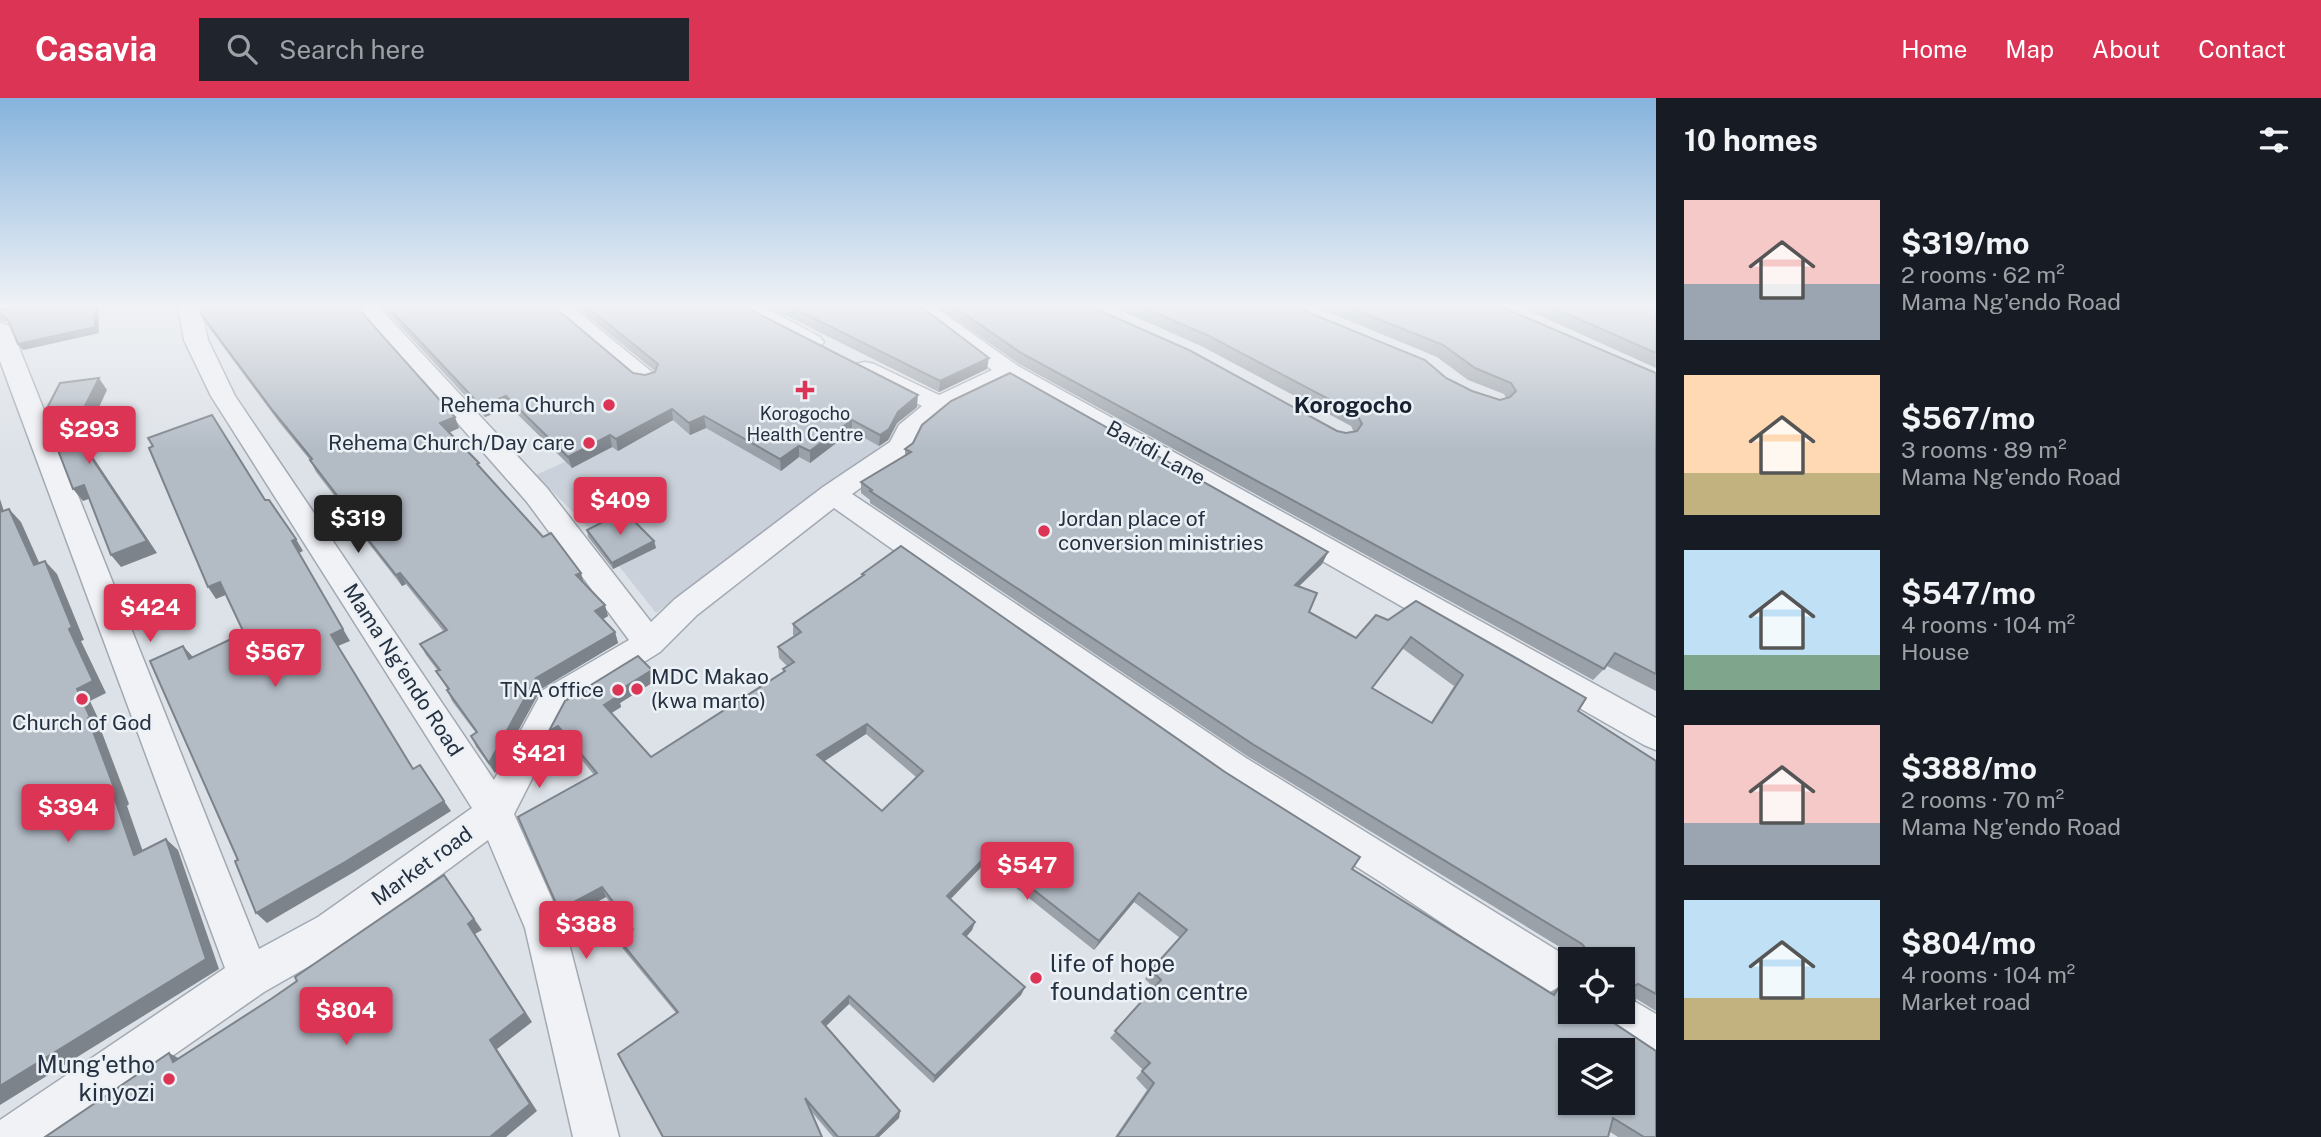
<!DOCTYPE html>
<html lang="en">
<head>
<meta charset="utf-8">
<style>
	body { margin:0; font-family:"Public Sans",sans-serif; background:#20242c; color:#f1f3f6; height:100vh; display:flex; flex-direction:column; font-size:26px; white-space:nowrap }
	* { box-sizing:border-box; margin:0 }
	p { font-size:23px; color:#9ea1a6 }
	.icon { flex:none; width:38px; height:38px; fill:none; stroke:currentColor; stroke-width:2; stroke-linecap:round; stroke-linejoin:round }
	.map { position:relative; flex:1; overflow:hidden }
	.side { display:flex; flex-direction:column; background:#171b24; width:665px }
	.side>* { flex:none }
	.buttons { position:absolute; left:1558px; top:849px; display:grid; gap:14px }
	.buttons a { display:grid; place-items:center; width:77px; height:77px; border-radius:0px; background:#171b24; box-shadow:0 2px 5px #0004; font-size:35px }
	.price { position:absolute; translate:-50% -60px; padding:0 16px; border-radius:7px; background:#db3455; color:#fff; font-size:23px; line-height:46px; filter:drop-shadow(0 2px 4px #0008) }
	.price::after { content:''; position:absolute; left:50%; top:42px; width:21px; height:16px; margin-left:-10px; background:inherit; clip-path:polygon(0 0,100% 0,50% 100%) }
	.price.on { background:#222; color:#fff }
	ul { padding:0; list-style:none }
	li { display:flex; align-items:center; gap:21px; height:175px; padding:0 28px }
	li span { display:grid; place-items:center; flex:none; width:196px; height:140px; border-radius:0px; color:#555 }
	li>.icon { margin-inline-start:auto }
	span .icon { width:84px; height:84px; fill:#fffc; stroke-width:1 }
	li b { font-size:30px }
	h2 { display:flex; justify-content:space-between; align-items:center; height:84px; padding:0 28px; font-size:30px }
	header { display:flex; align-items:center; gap:42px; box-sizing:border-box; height:98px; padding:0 35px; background:#db3455; color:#fff }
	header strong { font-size:33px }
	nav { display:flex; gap:38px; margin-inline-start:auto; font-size:24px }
	.search { width:490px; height:63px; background:#20242c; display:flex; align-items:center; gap:18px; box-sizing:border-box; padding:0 24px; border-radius:0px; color:#9ea1a6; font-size:26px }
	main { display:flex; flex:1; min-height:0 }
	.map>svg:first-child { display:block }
	.built { fill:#cad1da }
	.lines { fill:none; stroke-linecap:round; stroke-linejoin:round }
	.street-casing { stroke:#a2a9b2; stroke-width:3 }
	.street { fill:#f0f2f6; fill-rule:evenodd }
	.wall { fill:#9aa1a9; fill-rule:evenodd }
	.shaded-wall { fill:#7d838a }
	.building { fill:#b3bbc5; stroke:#7d838a; stroke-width:2; fill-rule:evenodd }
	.poi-dot { fill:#db3455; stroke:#ecf1f6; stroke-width:2.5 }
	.labels { text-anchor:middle; stroke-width:5; stroke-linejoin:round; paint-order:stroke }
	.far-poi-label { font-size:18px; fill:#253040; stroke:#ecf1f6 }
	.poi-label { font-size:21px; fill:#253040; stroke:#ecf1f6; text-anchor:end }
	.street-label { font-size:21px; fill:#253040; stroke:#ecf1f6 }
	.neighbourhood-label { font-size:23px; font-weight:bold; fill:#172130; stroke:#ecf1f6 }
	.near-poi-label { font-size:24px; fill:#253040; stroke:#ecf1f6; text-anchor:start }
</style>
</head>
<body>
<header>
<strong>Casavia</strong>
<div class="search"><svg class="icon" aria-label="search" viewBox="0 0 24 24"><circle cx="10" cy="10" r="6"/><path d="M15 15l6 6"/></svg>Search here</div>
<nav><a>Home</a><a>Map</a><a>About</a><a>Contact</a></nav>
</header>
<main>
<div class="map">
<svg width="1656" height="1039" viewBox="0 0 1656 1039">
	<rect width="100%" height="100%" fill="#dde2e8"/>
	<polygon class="built" points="795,242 925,315 656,515 588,429 536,377 658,322"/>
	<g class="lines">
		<defs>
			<g id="street">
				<polygon points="0,207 31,207 28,212 0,217"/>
				<polygon points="178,207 200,207 208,242 235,298 494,682 543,592 629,542 527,404 354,207 377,207 547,390 651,524 675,501 823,389 890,344 899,327 922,308 856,276 853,271 856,266 865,264 874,266 939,297 992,272 907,207 932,207 1018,268 1656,620 1656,652 1644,647 1008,283 948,312 919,337 910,355 852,396 1246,660 1571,861 1570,906 1555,900 1379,783 1220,682 834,410 697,517 660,554 567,612 514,716 565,830 619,1039 573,1039 525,830 488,742 346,847 264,894 56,1039 0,1039 0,1022 225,870 0,263 0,225 8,227 12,232 259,851 318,819 472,710 211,298 184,242"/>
				<polygon points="545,207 570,207 658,279 655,284 646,286 637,284"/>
				<polygon points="733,207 760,207 820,239 824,244 820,249 804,249 736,212"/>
				<polygon points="1622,896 1656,916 1656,964 1640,958 1598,929 1592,914 1622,914"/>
			</g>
		</defs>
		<use href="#street" class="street-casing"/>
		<use href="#street" class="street"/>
	</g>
	<g class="wall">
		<polygon points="380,207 552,207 633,275 645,277 656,274 574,207 741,207 917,309 897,325 888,342 879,348 852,333 810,365 799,359 781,373 706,330 690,337 673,322 618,353 612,349 572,370 510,309 485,319"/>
		<polygon points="765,207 919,207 987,271 939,294"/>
		<polygon points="935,207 1087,207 1337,333 1346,335 1354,334 1351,328 1203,249 1109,207 1290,207 1472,293 1500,302 1506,300 1504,296 1468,282 1437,259 1311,207 1497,207 1656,275 1656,593 1607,568 1593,582 1019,266"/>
		<polygon points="1516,207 1656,207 1656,270"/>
		<polygon points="0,212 99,235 23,252 9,224 0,223"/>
		<polygon points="201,216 459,330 449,334 584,486 608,518 603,521 615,534 618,545 541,591 495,675 476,649 471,638 476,635 452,603 447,592 448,592 436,573 438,573 426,557 420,546 444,534 406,486 402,488 362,437 356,426 316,374 310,362 279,324 207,227"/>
		<path d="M 905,351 L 1328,454 L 1322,466 L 1299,488 L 1309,514 L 1356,540 L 1376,517 L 1578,613 L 1656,663 L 1656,913 L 1635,900 L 1635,903 L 1622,910 L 1622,861 L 1574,861 L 1568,854 L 1247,658 L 870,405 L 870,402 L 861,395 L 861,384 L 905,358 ZM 1402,550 L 1454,588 L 1431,624 L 1372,590 Z"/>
		<polygon points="587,432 654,443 656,450 613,471 588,439"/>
		<path d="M 862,476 L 1352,771 L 1550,894 L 1559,889 L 1656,1039 L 1618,1039 L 1610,1034 L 1608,1039 L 1115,1039 L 1147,992 L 1136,980 L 1143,972 L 1110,940 L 1154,890 L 1145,881 L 1151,872 L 1180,840 L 1134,804 L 1094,852 L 985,765 L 950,801 L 975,824 L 972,832 L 966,839 L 1025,889 L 1021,897 L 933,985 L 849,906 L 825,928 L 900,1013 L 899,1020 L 879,1039 L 833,1039 L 810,1012 L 676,915 L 623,851 L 620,843 L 631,833 L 606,799 L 564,821 L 594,677 L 563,639 L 554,644 L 549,633 L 655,583 L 620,605 L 621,609 L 611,615 L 651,659 L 783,574 L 783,571 L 787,568 L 779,560 L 778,549 L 795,538 L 793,537 L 793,526 L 862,479 ZM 866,636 L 916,679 L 882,713 L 824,663 Z"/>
	</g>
	<g class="shaded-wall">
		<polygon points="94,207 98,207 99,235 23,252 18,246"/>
		<polygon points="989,260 987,271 939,294 940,283"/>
		<polygon points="99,280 107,292 83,344 157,455 121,469 111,457 73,332"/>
		<polygon points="918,297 917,309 897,325 888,342 879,348 880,337 898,314"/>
		<polygon points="506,298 510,309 485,319 481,308"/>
		<polygon points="672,311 673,322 618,353 616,341"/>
		<polygon points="704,318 706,330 690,337 689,325"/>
		<polygon points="455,319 459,330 444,337 440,325"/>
		<polygon points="852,322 852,333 810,365 810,353"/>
		<polygon points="610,337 612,349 572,370 568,359"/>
		<polygon points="799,348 799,359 781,373 780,361"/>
		<polygon points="84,387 94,399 83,403 73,391"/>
		<polygon points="0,401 9,429 0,419"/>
		<polygon points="9,411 21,424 46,480 34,467"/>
		<polygon points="296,441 303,453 299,455 350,543 338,548 331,537 292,443"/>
		<polygon points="654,443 656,450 613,471 612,465"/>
		<polygon points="1328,454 1322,466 1289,498 1295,487"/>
		<polygon points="45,463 57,476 84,542 81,543 106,595 90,603 103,631 101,632 129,706 127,708 148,768 134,757 77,591 69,531"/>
		<polygon points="400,475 406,486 402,488 396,477"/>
		<polygon points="581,475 584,486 576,477"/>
		<polygon points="220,484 228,496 216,501 208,489"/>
		<polygon points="605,507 608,518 598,524 595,513"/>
		<polygon points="615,534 618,545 541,591 495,675 489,665 536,580"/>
		<polygon points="183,548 193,559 189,561"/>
		<polygon points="652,572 655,583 620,605 621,609 607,618 604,607 615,595"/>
		<polygon points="867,626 866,636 817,668 817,657"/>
		<polygon points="558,628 563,639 554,644 549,633"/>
		<polygon points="444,703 451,713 354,774 267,825 256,815"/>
		<polygon points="166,741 178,752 219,871 0,1007 0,988"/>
		<polygon points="988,756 985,765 945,807 947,798"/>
		<polygon points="444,777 482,832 475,836 532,924 497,951 537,1013 506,1039 490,1039 490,942 468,826"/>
		<polygon points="602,789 606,799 564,821 559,812"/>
		<polygon points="1139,795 1134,804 1094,852 1099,843"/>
		<polygon points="975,824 972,832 961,845 963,836"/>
		<polygon points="1025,889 1021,897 933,985 935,978"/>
		<polygon points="849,898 849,906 822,932 822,924"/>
		<polygon points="169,955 184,963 173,964"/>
		<polygon points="900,1013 899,1020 879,1039 875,1039"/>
	</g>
	<g class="building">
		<polygon points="24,207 94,207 95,229 18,246 9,224 4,218 0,217 0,212 24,208"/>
		<polygon points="199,207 355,207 455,319 440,325 479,365 477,366 543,439 551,435 581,475 576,477 605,507 595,513 615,534 536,580 489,665 471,638 477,634 447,592 449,591 436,573 440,572 420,546 447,532 400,475 396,477 356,426 358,425 310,362 312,361 273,313 201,216"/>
		<polygon points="386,207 552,207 633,275 645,277 655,274 658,266 585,207 741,207 918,297 898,314 889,331 880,337 852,322 810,353 799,348 780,361 704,318 689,325 672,311 616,341 610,337 568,359 506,298 481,308"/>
		<polygon points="787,207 919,207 989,260 940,283"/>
		<polygon points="952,207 1087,207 1189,252 1337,333 1346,335 1357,333 1362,326 1357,316 1207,237 1137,207 1290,207 1425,262 1446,280 1472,293 1500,302 1510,299 1516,293 1511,285 1475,270 1443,247 1343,207 1497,207 1656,275 1656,576 1615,555 1604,571 1021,255"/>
		<polygon points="1547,207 1656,207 1656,255"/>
		<path d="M 1010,275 L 1328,454 L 1295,487 L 1317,495 L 1309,514 L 1356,540 L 1376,517 L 1388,522 L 1416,503 L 1586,600 L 1578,613 L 1656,663 L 1656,896 L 1638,886 L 1634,888 L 1635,903 L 1622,904 L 1622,861 L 1587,861 L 1587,852 L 1582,846 L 1254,647 L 870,393 L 872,392 L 861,384 L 911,354 L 905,351 L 913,345 L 922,327 L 951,303 ZM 1411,539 L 1463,577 L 1432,625 L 1372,590 Z"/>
		<polygon points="99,280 73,332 147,443 111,457 84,387 73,391 44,316 60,285"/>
		<polygon points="212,317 265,402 269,402 296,441 292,443 343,531 331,537 413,671 420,667 444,703 345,764 256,815 235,763 238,762 150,563 183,548 189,561 244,535 220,484 208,489 149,350 153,348 148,340"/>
		<polygon points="9,411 34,467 45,463 72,529 69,531 93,583 77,591 90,619 88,620 116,695 113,696 134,757 166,741 206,861 0,988 0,414"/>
		<polygon points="624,413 654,443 612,465 587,432"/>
		<path d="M 901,448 L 1225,674 L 1360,759 L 1352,771 L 1554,897 L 1559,889 L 1570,894 L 1570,914 L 1608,914 L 1611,923 L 1656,953 L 1656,1039 L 1644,1039 L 1613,1020 L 1608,1039 L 1117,1039 L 1154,985 L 1142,973 L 1150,965 L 1115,933 L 1161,882 L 1151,872 L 1187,832 L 1139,795 L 1099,843 L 988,756 L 947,798 L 975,824 L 963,836 L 1025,889 L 935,978 L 849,898 L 822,924 L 900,1013 L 875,1039 L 838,1039 L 805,1000 L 822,1039 L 663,1039 L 618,956 L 678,914 L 620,843 L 633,831 L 602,789 L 559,812 L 518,719 L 597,675 L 558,628 L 549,633 L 565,603 L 638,558 L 652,572 L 615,595 L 618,598 L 604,607 L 651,659 L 785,573 L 783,571 L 794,564 L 778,549 L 801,534 L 793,526 L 864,477 L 862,476 ZM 867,626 L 923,673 L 882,713 L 817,657 ZM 1570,952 L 1622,952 L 1622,1004 L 1570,1004 Z"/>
		<polygon points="444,777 474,821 468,826 525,915 490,942 530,1006 490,1039 45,1039 169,955 173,964 271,901 297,883 295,879"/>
	</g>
	<linearGradient id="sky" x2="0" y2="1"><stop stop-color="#86b3dd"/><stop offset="0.59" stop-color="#f0f2f5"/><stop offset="1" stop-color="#f0f2f5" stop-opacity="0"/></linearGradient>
	<rect width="1656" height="352" fill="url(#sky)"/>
	<g class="poi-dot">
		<path d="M801.5 281.5h7v7h7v7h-7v7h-7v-7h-7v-7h7z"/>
		<circle cx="609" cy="307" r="7"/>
		<circle cx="589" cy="345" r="7"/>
		<circle cx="1044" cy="433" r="7"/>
		<circle cx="637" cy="591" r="7"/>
		<circle cx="618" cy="592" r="7"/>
		<circle cx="82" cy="601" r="7"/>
		<circle cx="1036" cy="880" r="7"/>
		<circle cx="169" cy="981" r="7"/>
	</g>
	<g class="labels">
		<g class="far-poi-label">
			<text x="805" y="322">Korogocho<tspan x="805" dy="21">Health Centre</tspan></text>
		</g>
		<g class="poi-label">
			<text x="595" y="314">Rehema Church</text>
			<text x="575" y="352">Rehema Church/Day care</text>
			<text x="1058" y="428" text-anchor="start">Jordan place of<tspan x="1058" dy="24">conversion ministries</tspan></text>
			<text x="651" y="586" text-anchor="start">MDC Makao<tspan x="651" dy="24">(kwa marto)</tspan></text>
			<text x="604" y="599">TNA office</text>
			<text x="82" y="632" text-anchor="middle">Church of God</text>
		</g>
		<g class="street-label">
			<text transform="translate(1156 355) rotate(29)" y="7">Baridi Lane</text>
			<text transform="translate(403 572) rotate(57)" y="7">Mama Ng'endo Road</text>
			<text transform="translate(422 768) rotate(-36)" y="7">Market road</text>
		</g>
		<g class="neighbourhood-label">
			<text x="1353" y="315">Korogocho</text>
		</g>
		<g class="near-poi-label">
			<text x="1050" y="874">life of hope<tspan x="1050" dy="28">foundation centre</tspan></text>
			<text x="155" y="975" text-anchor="end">Mung'etho<tspan x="155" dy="28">kinyozi</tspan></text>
		</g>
	</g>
</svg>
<div class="buttons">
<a><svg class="icon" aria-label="locate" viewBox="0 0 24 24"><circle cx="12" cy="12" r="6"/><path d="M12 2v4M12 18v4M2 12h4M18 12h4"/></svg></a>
<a><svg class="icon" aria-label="layers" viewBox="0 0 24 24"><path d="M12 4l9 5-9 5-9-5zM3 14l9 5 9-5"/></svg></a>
</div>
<b class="price" style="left:89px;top:368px">$293</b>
<b class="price" style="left:620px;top:439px">$409</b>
<b class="price on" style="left:358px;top:457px">$319</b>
<b class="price" style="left:150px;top:546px">$424</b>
<b class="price" style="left:275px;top:591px">$567</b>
<b class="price" style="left:539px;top:692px">$421</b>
<b class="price" style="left:68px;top:746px">$394</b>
<b class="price" style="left:1027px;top:804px">$547</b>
<b class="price" style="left:586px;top:863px">$388</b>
<b class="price" style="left:346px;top:949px">$804</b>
</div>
<section class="side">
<h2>10 homes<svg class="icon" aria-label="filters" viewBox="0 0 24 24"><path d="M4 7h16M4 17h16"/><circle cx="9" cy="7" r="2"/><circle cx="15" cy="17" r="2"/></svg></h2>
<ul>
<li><span style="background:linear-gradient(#f6c9c9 60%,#9aa5b1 0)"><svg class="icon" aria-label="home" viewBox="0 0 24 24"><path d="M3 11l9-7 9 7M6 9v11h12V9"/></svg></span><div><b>$319/mo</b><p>2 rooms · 62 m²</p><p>Mama Ng'endo Road</p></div></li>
<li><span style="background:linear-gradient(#ffd9b3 70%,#c2b280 0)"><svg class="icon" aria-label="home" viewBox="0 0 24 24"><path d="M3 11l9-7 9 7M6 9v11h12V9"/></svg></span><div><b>$567/mo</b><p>3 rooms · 89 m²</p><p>Mama Ng'endo Road</p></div></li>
<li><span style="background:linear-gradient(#bfe0f5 75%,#7fa58c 0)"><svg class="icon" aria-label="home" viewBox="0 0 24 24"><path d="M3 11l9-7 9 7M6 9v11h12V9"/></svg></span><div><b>$547/mo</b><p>4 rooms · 104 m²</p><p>House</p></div></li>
<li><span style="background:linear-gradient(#f6c9c9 70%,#9aa5b1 0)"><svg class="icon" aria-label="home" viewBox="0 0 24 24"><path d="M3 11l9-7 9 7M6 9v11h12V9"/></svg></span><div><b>$388/mo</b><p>2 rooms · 70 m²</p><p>Mama Ng'endo Road</p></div></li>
<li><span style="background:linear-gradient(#bfe0f5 70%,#c2b280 0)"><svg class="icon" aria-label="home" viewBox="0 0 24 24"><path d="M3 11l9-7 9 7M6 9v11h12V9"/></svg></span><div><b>$804/mo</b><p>4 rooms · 104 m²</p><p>Market road</p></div></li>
</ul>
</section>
</main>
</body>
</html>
